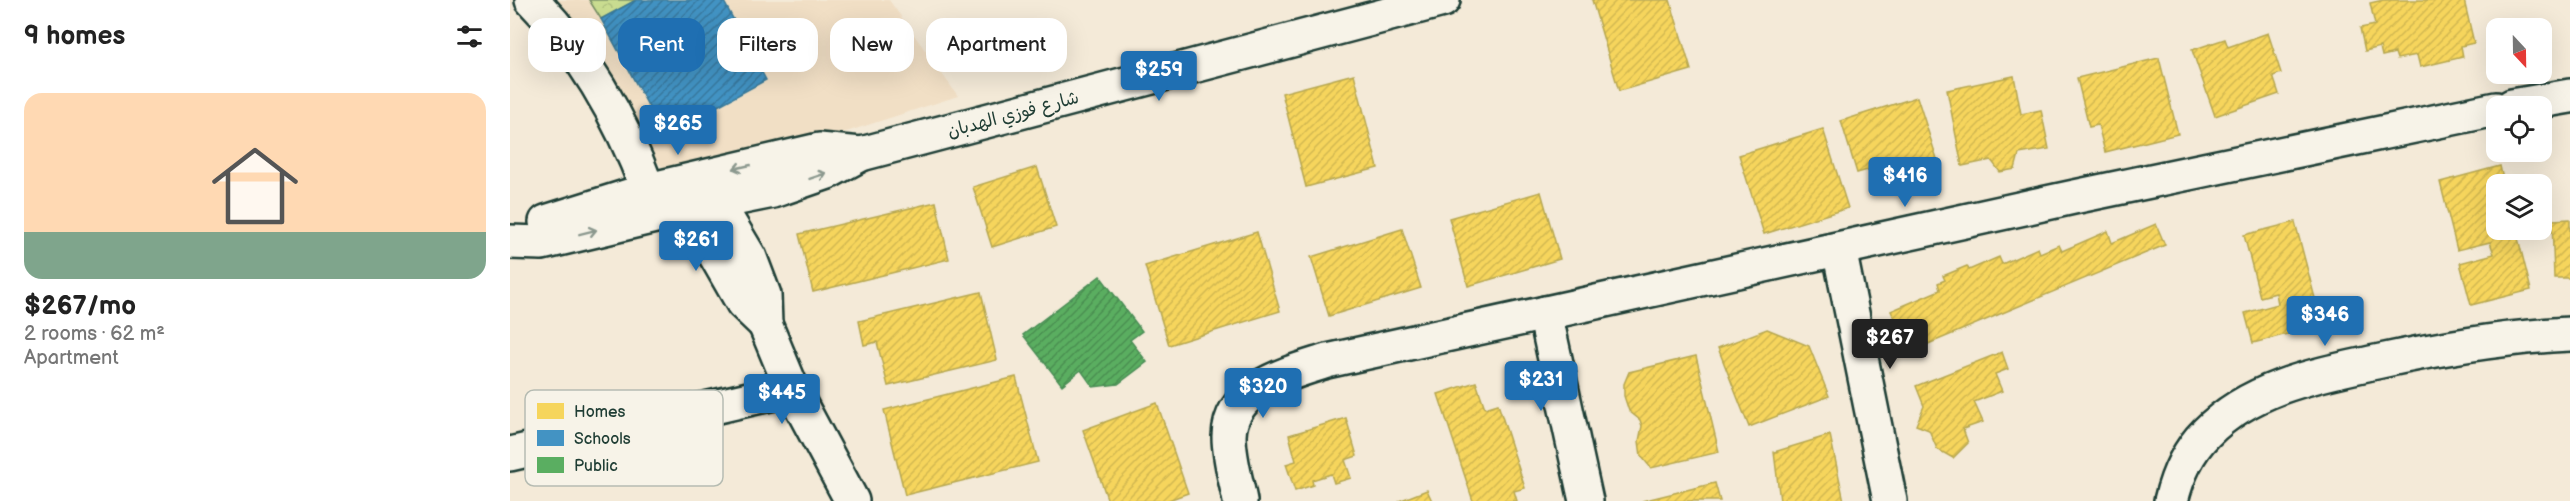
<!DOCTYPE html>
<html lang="en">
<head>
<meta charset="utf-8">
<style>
	body { margin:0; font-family:"Balsamiq Sans","Playpen Sans Arabic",sans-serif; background:#f6f6f6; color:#222; height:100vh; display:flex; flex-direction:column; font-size:22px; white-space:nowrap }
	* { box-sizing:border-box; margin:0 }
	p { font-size:20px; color:#767676 }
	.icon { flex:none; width:33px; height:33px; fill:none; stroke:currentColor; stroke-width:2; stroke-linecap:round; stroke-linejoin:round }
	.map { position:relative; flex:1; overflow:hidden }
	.details { display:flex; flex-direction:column; background:#fff; width:510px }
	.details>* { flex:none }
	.hud { position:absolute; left:18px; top:18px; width:570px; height:54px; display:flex; gap:12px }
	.needle { width:39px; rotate:158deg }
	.buttons { position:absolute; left:1976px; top:18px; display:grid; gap:12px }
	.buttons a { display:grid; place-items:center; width:66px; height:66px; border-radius:12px; background:#fff; box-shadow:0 6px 24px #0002; font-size:30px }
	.price { position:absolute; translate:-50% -51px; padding:0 14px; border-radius:6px; background:#1f6fb2; color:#fff; font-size:20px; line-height:39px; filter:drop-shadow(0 2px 3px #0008) }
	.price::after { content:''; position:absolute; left:50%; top:36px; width:18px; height:14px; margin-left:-9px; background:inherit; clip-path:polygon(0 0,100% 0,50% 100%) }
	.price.on { background:#222; color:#fff }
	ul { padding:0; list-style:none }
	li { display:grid; align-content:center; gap:12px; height:318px; padding:0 24px }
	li+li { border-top:2px solid #e0e0e0 }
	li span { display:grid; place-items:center; height:186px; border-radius:18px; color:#555 }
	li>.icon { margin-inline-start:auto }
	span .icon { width:108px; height:108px; fill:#fffc; stroke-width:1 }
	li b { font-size:26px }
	h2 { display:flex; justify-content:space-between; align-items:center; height:72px; padding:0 24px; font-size:26px }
	.pill { padding:0 21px; border-radius:18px; background:#fff; box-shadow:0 6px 24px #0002; font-size:21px; line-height:54px }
	.pill.on { background:#1f6fb2; color:#fff }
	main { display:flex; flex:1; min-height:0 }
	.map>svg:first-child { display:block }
	.built { fill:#f1dfc5 }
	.park { fill:url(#park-crowns); stroke:#748c62; stroke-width:1.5 }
	.homes { fill:url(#homes-hatch); stroke:#b6a750; stroke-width:1.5 }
	.schools { fill:url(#schools-hatch); stroke:#387998; stroke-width:1.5 }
	.public { fill:url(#public-hatch); stroke:#488c54; stroke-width:1.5 }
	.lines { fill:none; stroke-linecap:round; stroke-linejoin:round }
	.minor-casing { stroke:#1f3d34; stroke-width:38 }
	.minor { stroke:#f7f3e8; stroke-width:33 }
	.oneway { stroke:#8b988e }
	.labels { text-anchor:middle; stroke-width:6; stroke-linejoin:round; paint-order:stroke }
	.street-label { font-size:18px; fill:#1f3d34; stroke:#f7f3e8 }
	.key { fill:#f7f3e8; stroke:#b6bcb2; stroke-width:1.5 }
	.key-label { font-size:16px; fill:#1f3d34 }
</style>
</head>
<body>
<main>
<section class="details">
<h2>9 homes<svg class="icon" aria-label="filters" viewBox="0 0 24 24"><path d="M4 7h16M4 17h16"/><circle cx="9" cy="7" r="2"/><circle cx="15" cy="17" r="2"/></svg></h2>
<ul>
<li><span style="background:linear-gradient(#ffd9b3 75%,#7fa58c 0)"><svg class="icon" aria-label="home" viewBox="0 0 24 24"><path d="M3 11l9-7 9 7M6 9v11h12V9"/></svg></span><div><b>$267/mo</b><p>2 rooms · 62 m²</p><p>Apartment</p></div></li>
</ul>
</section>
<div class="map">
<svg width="2060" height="501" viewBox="0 0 2060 501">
	<defs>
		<pattern id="park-crowns" width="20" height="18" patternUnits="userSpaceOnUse" patternTransform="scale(1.5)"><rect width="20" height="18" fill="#c9dc90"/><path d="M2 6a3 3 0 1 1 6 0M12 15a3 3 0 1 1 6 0" fill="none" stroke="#acbe7d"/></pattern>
		<pattern id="homes-hatch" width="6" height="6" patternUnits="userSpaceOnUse" patternTransform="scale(1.5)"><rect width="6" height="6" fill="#f6d55c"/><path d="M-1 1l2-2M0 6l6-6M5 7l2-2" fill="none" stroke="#d2b851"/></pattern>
		<pattern id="schools-hatch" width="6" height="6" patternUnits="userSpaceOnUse" patternTransform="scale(1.5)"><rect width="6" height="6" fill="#4393c3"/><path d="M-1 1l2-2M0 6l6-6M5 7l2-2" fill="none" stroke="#37799f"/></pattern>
		<pattern id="public-hatch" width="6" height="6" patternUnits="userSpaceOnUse" patternTransform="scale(1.5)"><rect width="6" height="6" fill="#5aae61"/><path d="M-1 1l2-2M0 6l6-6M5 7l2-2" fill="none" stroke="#4a8f51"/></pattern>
	</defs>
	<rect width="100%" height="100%" fill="#f4ead8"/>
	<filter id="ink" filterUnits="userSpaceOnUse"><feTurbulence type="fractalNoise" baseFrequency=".0167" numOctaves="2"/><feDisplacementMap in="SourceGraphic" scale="12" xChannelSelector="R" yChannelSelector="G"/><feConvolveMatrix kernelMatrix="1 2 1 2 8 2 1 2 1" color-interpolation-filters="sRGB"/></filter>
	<g filter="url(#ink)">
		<polygon class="built" points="42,0 379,0 448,96 305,142 175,171 152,167 134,146 80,43"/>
		<polygon class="park" points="79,0 126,0 91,19"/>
		<g class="homes">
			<polygon points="1082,0 1160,0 1181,70 1109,91"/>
			<polygon points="1873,0 1954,0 1964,43 1951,46 1953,57 1910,67 1907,55 1887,59 1885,53 1872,56 1870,47 1855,51 1850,28 1865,25 1860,3"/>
			<polygon points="1758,33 1771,73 1763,76 1769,94 1705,116 1682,50 1715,39 1718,47"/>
			<polygon points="1649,58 1668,134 1595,152 1588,125 1579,127 1567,78"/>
			<polygon points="844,74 868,168 796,187 772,93"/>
			<polygon points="1504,76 1511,114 1531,110 1539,149 1509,154 1505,169 1490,172 1481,160 1452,166 1437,90"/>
			<polygon points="1407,97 1430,168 1367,188 1361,169 1347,173 1331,121"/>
			<polygon points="1313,129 1338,208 1254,234 1229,155"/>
			<polygon points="1990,166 1994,184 1986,184 1986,230 2006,230 2021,290 1961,305 1950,263 1984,254 1980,242 1947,250 1930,182"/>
			<polygon points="527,167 546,227 482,247 463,187"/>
			<polygon points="1031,192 1050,259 958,286 939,218"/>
			<polygon points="426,202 439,259 303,292 289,234"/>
			<polygon points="2060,219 2060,278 2044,278 2042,220"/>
			<polygon points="1785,222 1812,325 1743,343 1735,313 1768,304 1766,293 1750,297 1734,235"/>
			<polygon points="1646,224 1655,245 1399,352 1381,311 1430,290 1428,283 1435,280 1433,276 1457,266 1459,270 1489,257 1492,264 1528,248 1530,253 1549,245 1552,251 1598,231 1602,243"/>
			<polygon points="892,229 911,288 819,316 801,257"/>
			<polygon points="747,232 770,311 659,345 635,266"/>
			<polygon points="471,292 487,360 378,386 367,342 354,345 349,321"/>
			<polygon points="1257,329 1299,346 1319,396 1239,427 1208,348"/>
			<polygon points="1492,352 1498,369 1485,374 1492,391 1464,402 1473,422 1453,429 1458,443 1443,458 1427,449 1419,430 1406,425 1414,406 1406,386"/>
			<polygon points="1186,356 1209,452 1141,468 1131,456 1129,441 1132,426 1130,420 1119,411 1114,396 1114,384 1119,372"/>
			<polygon points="506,377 528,462 395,495 374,410"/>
			<polygon points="966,382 975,408 988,404 1015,488 1004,491 1007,501 963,501 928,394"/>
			<polygon points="647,403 678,493 656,501 598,501 573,430"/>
			<polygon points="836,418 847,456 835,460 841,478 824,483 821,474 802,480 803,485 785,491 776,464 786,461 779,435"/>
			<polygon points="1320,435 1334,501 1270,501 1264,452"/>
			<polygon points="1205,483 1210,501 1132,501"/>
			<polygon points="917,490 922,501 889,501"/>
		</g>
		<polygon class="schools" points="126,0 213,0 256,80 154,135 91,19"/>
		<polygon class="public" points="590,276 632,331 620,340 637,362 608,384 583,387 571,370 552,385 513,335"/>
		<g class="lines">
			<defs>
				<g id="minor">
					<path d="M 22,0 C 74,53 112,121 138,190"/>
					<polyline points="2002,106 2060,96"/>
					<polyline points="196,184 240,258 254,295 255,324 282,389 342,501"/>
					<polyline points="168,190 233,303 255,324"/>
					<polyline points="36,222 138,190 309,150 351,154"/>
					<polyline points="0,242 32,243 179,208 263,191 318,172 351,154 933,0"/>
					<polyline points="1329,249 1380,501"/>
					<polyline points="1035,313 1076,501"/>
					<polyline points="0,454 282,389"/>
					<path d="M 730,501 C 726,480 719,458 719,436 C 720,387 780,373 817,361 L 1564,197 L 1986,109"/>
					<path d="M 1661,501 C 1667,476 1677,452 1696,433 C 1741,387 1806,375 1866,362 C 1930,348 1994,337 2060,334"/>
				</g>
			</defs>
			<use href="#minor" class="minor-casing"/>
			<use href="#minor" class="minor"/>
		</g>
		<defs><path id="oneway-shaft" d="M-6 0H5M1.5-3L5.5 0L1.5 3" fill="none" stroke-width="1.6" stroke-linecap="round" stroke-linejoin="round" transform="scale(1.5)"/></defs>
		<g class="oneway">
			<use href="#oneway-shaft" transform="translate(232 167) rotate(167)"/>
			<use href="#oneway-shaft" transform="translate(308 176) rotate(-19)"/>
			<use href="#oneway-shaft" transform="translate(78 232) rotate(-14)"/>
		</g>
	</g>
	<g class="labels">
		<g class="street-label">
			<text transform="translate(503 114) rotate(-15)" y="6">شارع فوزي الهدبان</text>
		</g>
	</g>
	<rect x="15" y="390" width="198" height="96" rx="9" class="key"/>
	<rect x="27" y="403" width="27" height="16" fill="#f6d55c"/>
	<rect x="27" y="430" width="27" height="16" fill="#4393c3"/>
	<rect x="27" y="457" width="27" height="16" fill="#5aae61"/>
	<g class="key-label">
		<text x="64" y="417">Homes</text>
		<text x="64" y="444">Schools</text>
		<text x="64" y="471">Public</text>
	</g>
</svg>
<div class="buttons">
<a><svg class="needle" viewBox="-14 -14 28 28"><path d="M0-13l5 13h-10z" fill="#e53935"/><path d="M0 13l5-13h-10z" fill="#767676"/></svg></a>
<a><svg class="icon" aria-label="locate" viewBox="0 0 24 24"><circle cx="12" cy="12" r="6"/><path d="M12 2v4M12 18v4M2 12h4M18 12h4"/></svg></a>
<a><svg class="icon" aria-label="layers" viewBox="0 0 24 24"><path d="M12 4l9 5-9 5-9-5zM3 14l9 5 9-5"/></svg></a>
</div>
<b class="price" style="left:649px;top:102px">$259</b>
<b class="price" style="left:168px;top:156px">$265</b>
<b class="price" style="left:1395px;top:208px">$416</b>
<b class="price" style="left:186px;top:272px">$261</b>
<b class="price" style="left:1815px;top:347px">$346</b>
<b class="price on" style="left:1380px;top:370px">$267</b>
<b class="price" style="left:1031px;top:412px">$231</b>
<b class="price" style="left:753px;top:419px">$320</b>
<b class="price" style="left:272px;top:425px">$445</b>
<div class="hud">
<a class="pill">Buy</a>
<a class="pill on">Rent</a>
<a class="pill">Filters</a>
<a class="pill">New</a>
<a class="pill">Apartment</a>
</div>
</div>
</main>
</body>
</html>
